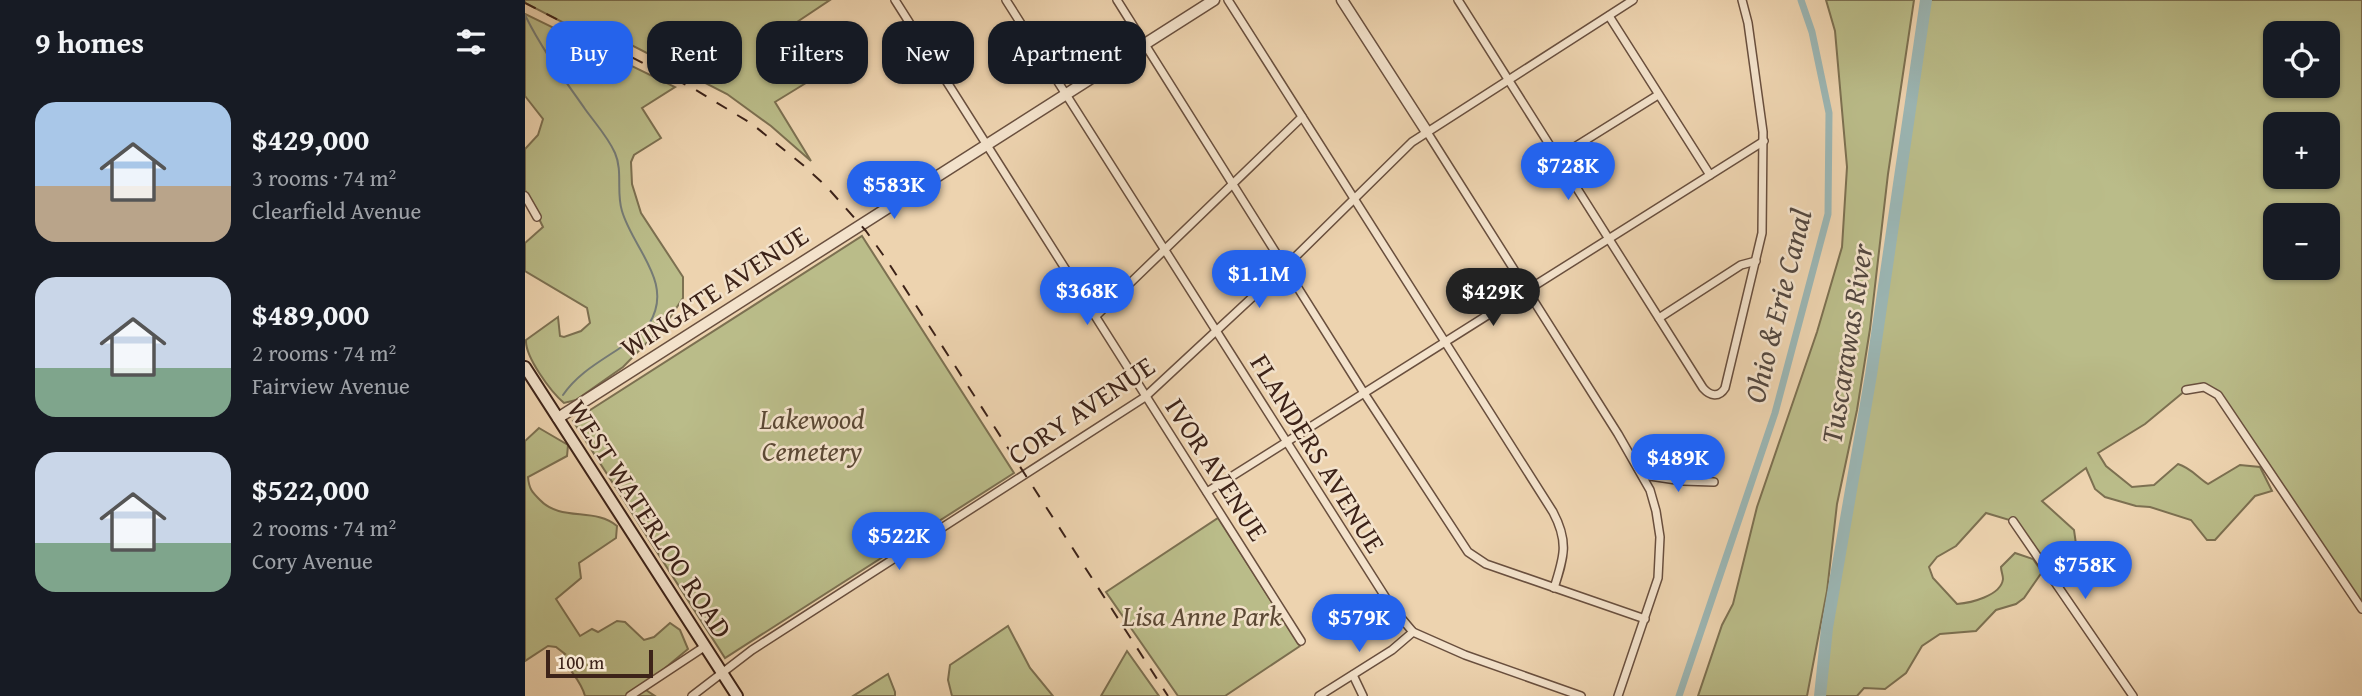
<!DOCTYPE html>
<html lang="en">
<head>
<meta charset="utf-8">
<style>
	body { margin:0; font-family:"Gentium Book Plus",serif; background:#20242c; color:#f1f3f6; height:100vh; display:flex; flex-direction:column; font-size:26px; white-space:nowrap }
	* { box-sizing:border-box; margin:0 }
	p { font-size:23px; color:#9ea1a6 }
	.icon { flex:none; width:38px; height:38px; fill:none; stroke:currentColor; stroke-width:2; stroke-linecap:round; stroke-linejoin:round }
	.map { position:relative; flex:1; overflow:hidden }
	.drawer { display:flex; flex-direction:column; background:#171b24; width:525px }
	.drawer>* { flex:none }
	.top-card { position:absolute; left:21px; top:21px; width:665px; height:63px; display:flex; gap:14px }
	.buttons { position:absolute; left:1738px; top:21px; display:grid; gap:14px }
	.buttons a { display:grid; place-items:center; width:77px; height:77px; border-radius:14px; background:#171b24; box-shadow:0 2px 5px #0004; font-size:35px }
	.scale { position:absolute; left:21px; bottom:18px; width:107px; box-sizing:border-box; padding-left:7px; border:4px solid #3d2319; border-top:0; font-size:19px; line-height:24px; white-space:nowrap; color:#3d2319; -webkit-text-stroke:5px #f3e2cb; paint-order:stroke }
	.price { position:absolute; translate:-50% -60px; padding:0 16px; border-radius:24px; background:#2563eb; color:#fff; font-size:23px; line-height:46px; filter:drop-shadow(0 2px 4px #0008) }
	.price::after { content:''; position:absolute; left:50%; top:42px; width:21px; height:16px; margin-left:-10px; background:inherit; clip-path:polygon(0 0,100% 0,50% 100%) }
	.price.selected { background:#222; color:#fff }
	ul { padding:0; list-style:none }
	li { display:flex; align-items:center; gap:21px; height:175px; padding:0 35px }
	li span { display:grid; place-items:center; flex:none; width:196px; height:140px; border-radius:21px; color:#555 }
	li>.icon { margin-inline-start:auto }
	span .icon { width:84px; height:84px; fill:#fffc; stroke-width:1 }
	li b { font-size:30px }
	h2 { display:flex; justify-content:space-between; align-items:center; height:84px; padding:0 35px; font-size:30px }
	.chip { padding:0 24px; border-radius:21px; background:#171b24; box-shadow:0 2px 5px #0004; font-size:24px; line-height:63px }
	.chip.selected { background:#2563eb; color:#fff }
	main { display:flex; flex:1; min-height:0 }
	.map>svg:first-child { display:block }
	.green { fill:#babc89; stroke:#7c7051; stroke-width:2; fill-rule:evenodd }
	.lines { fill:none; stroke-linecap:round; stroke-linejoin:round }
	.stream { stroke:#757b76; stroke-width:2 }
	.canal { stroke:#9bb6b4; stroke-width:7 }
	.river { stroke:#9bb6b4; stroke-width:12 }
	.minor-casing { stroke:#694f3e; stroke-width:10 }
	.tertiary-casing { stroke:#694f3e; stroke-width:13 }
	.secondary-casing { stroke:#3d2319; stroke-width:14 }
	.minor { stroke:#f3e2cb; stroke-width:7 }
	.tertiary { stroke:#f3e2cb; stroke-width:10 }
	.secondary { stroke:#f3e2cb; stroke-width:10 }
	.rail { stroke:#3d2319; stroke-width:2; stroke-dasharray:12 12; stroke-linecap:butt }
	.labels { text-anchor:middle; stroke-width:5; stroke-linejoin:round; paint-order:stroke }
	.street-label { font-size:28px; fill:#3d2319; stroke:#f3e2cb }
	.park-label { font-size:28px; font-style:italic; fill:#5c4935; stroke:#f3e2cb }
	.water-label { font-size:30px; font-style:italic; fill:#544840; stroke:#f3e2cb }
</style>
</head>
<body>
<main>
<section class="drawer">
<h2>9 homes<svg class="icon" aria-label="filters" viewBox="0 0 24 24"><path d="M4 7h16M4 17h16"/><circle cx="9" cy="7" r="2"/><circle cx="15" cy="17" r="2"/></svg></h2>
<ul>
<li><span style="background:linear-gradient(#a9c7e8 60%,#b9a48a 0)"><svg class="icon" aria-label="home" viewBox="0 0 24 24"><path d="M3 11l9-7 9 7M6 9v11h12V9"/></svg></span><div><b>$429,000</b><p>3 rooms · 74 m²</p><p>Clearfield Avenue</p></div></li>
<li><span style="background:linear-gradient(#c9d6e8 65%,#7fa58c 0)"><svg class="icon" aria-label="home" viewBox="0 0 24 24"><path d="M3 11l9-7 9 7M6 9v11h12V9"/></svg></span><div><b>$489,000</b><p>2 rooms · 74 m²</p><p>Fairview Avenue</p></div></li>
<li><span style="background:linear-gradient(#c9d6e8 65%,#7fa58c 0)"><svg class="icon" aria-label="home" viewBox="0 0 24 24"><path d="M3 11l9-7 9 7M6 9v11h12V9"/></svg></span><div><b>$522,000</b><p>2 rooms · 74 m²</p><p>Cory Avenue</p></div></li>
</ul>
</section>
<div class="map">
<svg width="1837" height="696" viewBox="0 0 1837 696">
	<rect width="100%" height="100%" fill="#edd3af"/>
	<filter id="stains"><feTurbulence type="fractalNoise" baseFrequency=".00286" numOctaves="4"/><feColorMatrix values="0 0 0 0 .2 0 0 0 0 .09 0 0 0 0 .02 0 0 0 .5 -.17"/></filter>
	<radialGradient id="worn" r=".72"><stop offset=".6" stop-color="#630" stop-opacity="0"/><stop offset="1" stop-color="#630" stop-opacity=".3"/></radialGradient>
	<g class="green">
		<polygon points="0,0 305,0 266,26 294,75 250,102 286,161 246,126 202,94 85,34 78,43 0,3"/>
		<polygon points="1301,0 1389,0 1363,174 1345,329 1332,410 1312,504 1302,591 1282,696 1173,696 1197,625 1208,604 1232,507 1292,332 1317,247 1322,167 1310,31"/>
		<path d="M 1401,0 L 1837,0 L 1837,609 L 1687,391 L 1661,390 L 1620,424 L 1573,453 L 1581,466 L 1607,487 L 1629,485 L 1653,464 C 1666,468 1672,477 1683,484 L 1715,465 L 1735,467 L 1747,491 L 1730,496 L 1690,540 L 1682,540 L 1666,520 L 1625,507 L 1611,506 L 1580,497 L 1570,489 L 1561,468 L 1517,501 L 1549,530 L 1551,544 L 1538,567 L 1528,579 L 1488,521 L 1461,513 L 1431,546 L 1412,557 L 1404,567 L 1408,578 L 1432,604 C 1445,603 1476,596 1478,579 C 1478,575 1476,571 1476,567 L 1490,553 L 1508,559 L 1517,572 L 1499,598 L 1491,604 L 1471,610 L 1451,631 L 1415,634 L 1397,646 L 1381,673 L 1360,689 L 1339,688 L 1332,696 L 1296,696 ZM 1750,33 L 1802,33 L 1802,86 L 1750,86 ZM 1750,124 L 1802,124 L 1802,177 L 1750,177 ZM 1750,215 L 1802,215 L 1802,268 L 1750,268 Z"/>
		<path d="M 0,14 L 150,87 L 117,108 L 136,138 L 109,155 L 106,162 L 107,184 L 116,213 L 158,277 L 158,298 L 142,322 L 98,367 L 51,400 L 39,403 C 26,392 0,357 1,340 L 33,317 L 35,336 L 39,337 L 56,331 L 65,323 L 62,308 L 0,271 L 0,243 L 18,227 L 0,190 L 0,149 L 13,135 L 18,119 L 0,96 Z"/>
		<polygon points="337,236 489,473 200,658 48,421"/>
		<path d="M 14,428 L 43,445 L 42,456 L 3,477 C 4,489 7,492 15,500 C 36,522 70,507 92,526 L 91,538 L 54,563 L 56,578 L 31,599 L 55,636 L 67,629 L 73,632 L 92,621 L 100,622 L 119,640 L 129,637 L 145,623 L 155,630 L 163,649 L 122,683 L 121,690 L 130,696 L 60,696 C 56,680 44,671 37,656 L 40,654 L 31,647 L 23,646 L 0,661 L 0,441 Z"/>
		<polygon points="693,518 775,646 700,696 653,696 581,592"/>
		<polygon points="483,626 505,668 528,696 427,696 423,680 425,665"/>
		<polygon points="602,651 634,696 576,696"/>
		<polygon points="363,674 370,692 370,696 328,696"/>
	</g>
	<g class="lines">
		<path class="stream" d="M 0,15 C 16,48 39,79 60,109 C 70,123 83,137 90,153 C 98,171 91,193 97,211 C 108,249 150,283 124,324 C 117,335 106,341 95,348 C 74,362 52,374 38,395"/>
		<polyline class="canal" points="1154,696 1250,413 1303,214 1304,113 1287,32 1276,0"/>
		<polyline class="river" points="1295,696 1302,628 1346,375 1401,0"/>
		<defs>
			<g id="minor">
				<polyline points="370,0 776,641"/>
				<polyline points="481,0 866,606 888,632 940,655 1056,696"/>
				<polyline points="592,0 839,393 943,552 961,564 1120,619"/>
				<path d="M 703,0 L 1028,512 C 1044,542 1039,557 1029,588"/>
				<path d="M 933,0 L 1178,388 C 1185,396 1194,398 1200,388 L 1237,233 L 1238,132 L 1223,23 L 1217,0"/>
				<polyline points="1084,16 1185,175"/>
				<polyline points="902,132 1093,434 1125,490 1131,511 1135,537 1133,578 1093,696"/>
				<polyline points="1032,158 1133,95"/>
				<polyline points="0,196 12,217"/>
				<polyline points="571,316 777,117"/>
				<polyline points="1134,318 1216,265 1231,261"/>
				<polyline points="1661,390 1679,387 1693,395 1837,609"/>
				<polyline points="1118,475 1158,481 1189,482"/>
				<polyline points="682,492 1239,141"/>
				<polyline points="1488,521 1608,696"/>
				<polyline points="828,675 838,696"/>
				<polyline points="105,696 179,647"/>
				<polyline points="167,696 227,650 620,397 761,266 887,142 1108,0"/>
				<polyline points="794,696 867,650 888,632"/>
			</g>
			<g id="tertiary">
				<polyline points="817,0 902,132"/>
				<polyline points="33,418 689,0"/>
			</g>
			<polyline id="secondary" points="0,367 212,696"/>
		</defs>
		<use href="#minor" class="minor-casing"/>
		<use href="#tertiary" class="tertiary-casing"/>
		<use href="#secondary" class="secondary-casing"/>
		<use href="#minor" class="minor"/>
		<use href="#tertiary" class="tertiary"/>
		<use href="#secondary" class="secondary"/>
		<polyline class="rail" points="0,3 171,90 227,124 278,165 301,186 341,231 361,259 643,696"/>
	</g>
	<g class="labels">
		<g class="street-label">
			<text transform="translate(189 291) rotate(-33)" y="10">WINGATE AVENUE</text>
			<text transform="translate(556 410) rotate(-34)" y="10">CORY AVENUE</text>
			<text transform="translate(793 453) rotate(58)" y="10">FLANDERS AVENUE</text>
			<text transform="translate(692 469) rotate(57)" y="10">IVOR AVENUE</text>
			<text transform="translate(125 519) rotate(57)" y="10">WEST WATERLOO ROAD</text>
		</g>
		<g class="park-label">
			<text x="287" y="429">Lakewood<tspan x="287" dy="32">Cemetery</tspan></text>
			<text x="677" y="626">Lisa Anne Park</text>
		</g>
		<g class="water-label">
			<text transform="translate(1253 306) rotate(-76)" y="10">Ohio &amp; Erie Canal</text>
			<text transform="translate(1322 344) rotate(-81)" y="10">Tuscarawas River</text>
		</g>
	</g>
	<rect width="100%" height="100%" filter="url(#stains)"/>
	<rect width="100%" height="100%" fill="url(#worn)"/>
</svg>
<div class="buttons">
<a><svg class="icon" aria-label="locate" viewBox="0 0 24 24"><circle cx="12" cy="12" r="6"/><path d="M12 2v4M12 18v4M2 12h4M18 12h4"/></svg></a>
<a>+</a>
<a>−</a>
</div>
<div class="scale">100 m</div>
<b class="price" style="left:1043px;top:202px">$728K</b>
<b class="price" style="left:369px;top:221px">$583K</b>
<b class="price" style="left:734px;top:310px">$1.1M</b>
<b class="price" style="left:562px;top:327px">$368K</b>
<b class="price selected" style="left:968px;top:328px">$429K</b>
<b class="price" style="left:1153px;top:494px">$489K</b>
<b class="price" style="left:374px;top:572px">$522K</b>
<b class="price" style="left:1560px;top:601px">$758K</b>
<b class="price" style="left:834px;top:654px">$579K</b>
<div class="top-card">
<a class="chip selected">Buy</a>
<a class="chip">Rent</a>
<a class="chip">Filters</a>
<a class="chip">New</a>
<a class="chip">Apartment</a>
</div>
</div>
</main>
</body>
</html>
